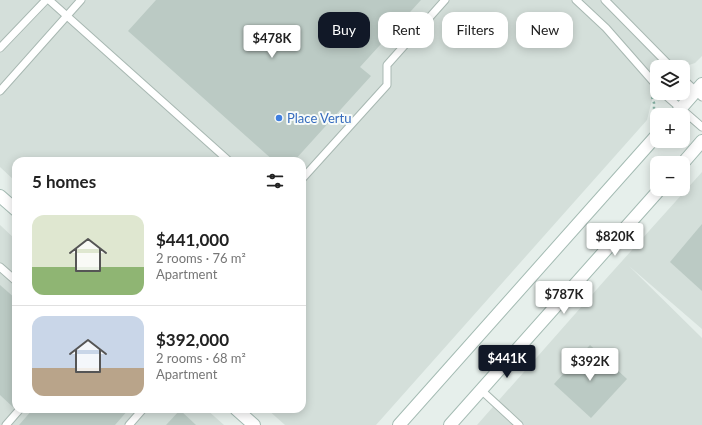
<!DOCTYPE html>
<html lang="en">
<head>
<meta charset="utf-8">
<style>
	body { margin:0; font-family:Lato,sans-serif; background:#f6f6f6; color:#222; height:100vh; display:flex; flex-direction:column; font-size:15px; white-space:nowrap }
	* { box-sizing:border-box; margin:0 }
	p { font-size:13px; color:#767676 }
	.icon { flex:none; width:22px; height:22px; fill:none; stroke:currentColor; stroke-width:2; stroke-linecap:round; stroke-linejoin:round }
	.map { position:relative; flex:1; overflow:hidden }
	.side { position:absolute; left:12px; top:157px; width:294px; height:256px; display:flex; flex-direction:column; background:#fff; border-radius:12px; box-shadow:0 2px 10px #0003 }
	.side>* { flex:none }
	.banner { position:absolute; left:318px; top:12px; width:324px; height:36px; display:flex; gap:8px }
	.fabs { position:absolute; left:650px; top:60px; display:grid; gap:8px }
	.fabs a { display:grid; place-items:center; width:40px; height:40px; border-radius:8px; background:#fff; box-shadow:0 2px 10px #0003; font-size:20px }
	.price { position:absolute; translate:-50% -34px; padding:0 9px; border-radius:4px; background:#fff; color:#222; font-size:13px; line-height:26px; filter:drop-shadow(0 1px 2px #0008) }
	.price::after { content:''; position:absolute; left:50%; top:24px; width:12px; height:9px; margin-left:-6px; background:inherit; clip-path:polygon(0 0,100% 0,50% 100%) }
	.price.current { background:#111827; color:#fff }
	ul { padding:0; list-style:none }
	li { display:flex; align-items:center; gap:12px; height:100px; padding:0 20px }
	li+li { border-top:1px solid #e0e0e0 }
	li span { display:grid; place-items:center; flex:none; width:112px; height:80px; border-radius:12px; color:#555 }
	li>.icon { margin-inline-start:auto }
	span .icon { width:48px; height:48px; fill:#fffc; stroke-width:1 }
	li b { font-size:17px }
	h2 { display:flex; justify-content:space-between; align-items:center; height:48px; padding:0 20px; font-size:17px }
	.tag { padding:0 14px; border-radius:12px; background:#fff; box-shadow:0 2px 10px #0003; font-size:14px; line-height:36px }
	.tag.current { background:#111827; color:#fff }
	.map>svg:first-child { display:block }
	.built { fill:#d4dfda }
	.building { fill:#bbcac4 }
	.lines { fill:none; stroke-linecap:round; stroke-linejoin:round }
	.lane-casing { stroke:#a8b8b2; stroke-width:9 }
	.secondary-casing { stroke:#a4bbb3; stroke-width:14 }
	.path { stroke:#86b3a5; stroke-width:2.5; stroke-dasharray:2 3; stroke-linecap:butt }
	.lane { stroke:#fff; stroke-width:7 }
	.secondary { stroke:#fff; stroke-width:12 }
	.shop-dot { fill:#3f7fe0; stroke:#f7fbf9; stroke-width:1.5 }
	.labels { text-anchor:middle; stroke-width:4; stroke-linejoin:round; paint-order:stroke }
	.shop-label { font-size:13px; fill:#366cbe; stroke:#f7fbf9; text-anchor:start }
</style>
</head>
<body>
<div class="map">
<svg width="702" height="425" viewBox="0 0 702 425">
	<rect width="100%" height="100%" fill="#e6efeb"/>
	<g class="built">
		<polygon points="0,0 702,0 702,56 695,63 686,66 683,69 683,67 657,67 657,93 658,93 652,100 647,120 376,425 285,425 267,409 302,409 302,161 16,161 16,182 0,167"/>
		<polygon points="702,172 702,329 629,266 702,338 702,425 477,425 605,280"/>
		<polygon points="0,225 16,240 16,409 206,409 224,425 0,425"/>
	</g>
	<g class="building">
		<polygon points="156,0 421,0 360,67 371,76 294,161 274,161 128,31"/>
		<polygon points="702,224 702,291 670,262"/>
		<polygon points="0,285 16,299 16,406 14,408 0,395"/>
		<polygon points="590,345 627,379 591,418 554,384"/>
		<polygon points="33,409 129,409 115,425 19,425"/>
		<polygon points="180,410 196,425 166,425"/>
	</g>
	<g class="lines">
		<defs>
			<g id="lane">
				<polyline points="49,0 229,161"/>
				<polyline points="576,0 606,28 657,86"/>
				<polyline points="605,0 671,67"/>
				<polyline points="0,48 46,0"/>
				<polyline points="683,79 702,97"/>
				<polyline points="0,91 81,0"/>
				<polyline points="663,93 702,127"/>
				<polyline points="302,179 387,85 387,65 445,0"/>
				<polyline points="0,267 16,281"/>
				<polyline points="481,390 519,425"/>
				<polyline points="6,425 20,409"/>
				<polyline points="129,425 143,409"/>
			</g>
			<g id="secondary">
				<polyline points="675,115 702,84"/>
				<polyline points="683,163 702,141"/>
				<polyline points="0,196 16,210"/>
				<polyline points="236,409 254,425"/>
				<polyline points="399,425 657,135"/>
				<polyline points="450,425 660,189"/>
			</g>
		</defs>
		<use href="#lane" class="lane-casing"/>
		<use href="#secondary" class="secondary-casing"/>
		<polyline class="path" points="652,97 654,103 654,113"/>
		<use href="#lane" class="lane"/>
		<use href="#secondary" class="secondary"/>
	</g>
	<circle class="shop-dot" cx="279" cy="118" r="4"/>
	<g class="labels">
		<g class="shop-label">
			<text x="287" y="123">Place Vertu</text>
		</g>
	</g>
</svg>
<div class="fabs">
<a><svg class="icon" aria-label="layers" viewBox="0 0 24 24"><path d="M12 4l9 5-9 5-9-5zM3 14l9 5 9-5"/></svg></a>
<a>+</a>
<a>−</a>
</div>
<b class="price" style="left:272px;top:59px">$478K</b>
<b class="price" style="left:615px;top:257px">$820K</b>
<b class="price" style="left:564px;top:315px">$787K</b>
<b class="price current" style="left:507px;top:379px">$441K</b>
<b class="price" style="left:590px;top:382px">$392K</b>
<div class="banner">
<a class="tag current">Buy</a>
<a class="tag">Rent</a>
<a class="tag">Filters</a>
<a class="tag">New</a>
</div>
<section class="side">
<h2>5 homes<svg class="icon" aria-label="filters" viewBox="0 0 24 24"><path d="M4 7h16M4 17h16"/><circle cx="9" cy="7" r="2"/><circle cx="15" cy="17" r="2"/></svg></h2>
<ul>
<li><span style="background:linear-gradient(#dfe7d0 65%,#8fb573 0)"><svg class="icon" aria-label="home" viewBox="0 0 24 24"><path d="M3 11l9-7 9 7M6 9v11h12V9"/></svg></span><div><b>$441,000</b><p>2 rooms · 76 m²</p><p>Apartment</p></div></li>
<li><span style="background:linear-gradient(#c9d6e8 65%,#b9a48a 0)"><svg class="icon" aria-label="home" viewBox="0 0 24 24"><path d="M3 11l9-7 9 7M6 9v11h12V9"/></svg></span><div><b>$392,000</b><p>2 rooms · 68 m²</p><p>Apartment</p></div></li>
</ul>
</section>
</div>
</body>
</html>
